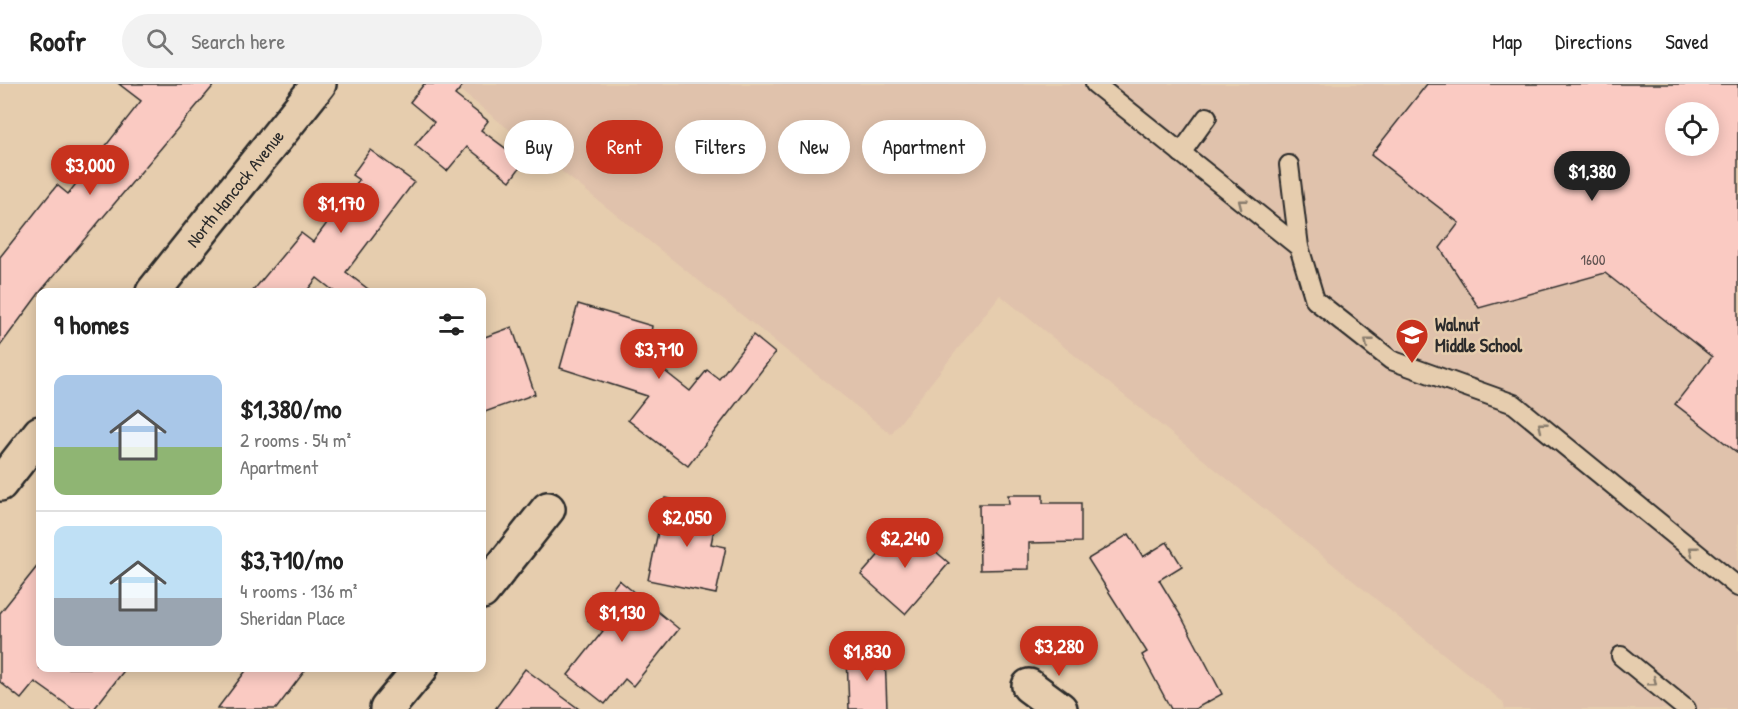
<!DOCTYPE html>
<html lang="en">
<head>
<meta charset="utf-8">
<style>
	body { margin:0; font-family:"Patrick Hand",sans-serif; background:#f2f2f2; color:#222; height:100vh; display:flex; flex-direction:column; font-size:22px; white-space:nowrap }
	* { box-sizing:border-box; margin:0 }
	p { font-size:20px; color:#767676 }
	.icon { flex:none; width:33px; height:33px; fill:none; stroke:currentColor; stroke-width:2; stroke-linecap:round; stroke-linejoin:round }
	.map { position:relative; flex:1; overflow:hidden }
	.details { position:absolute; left:36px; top:204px; width:450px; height:384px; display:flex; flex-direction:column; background:#fff; border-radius:12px; box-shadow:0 3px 15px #0003 }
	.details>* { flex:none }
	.guide { position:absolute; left:504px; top:36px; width:570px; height:54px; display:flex; gap:12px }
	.buttons { position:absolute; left:1665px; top:18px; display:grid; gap:12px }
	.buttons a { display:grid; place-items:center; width:54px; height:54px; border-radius:50%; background:#fff; box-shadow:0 3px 15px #0003; font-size:30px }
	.price { position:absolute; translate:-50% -51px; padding:0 14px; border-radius:21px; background:#c8321e; color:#fff; font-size:20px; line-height:39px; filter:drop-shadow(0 2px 3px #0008) }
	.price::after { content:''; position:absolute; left:50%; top:36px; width:18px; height:14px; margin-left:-9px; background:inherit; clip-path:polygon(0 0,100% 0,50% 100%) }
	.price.current { background:#222; color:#fff }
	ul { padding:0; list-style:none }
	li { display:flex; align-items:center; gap:18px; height:150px; padding:0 18px }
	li+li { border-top:2px solid #e0e0e0 }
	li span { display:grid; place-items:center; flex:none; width:168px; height:120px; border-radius:12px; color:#555 }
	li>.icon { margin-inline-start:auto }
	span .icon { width:72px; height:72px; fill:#fffc; stroke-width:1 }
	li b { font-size:26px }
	h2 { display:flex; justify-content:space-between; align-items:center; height:72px; padding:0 18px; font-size:26px }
	.pill { padding:0 21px; border-radius:27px; background:#fff; box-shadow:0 3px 15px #0003; font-size:21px; line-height:54px }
	.pill.current { background:#c8321e; color:#fff }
	header { display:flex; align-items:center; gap:36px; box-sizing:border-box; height:84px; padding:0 30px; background:#fff; border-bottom:2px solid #e0e0e0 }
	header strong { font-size:28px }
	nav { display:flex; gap:33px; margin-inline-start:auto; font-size:21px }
	.search { width:420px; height:54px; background:#f2f2f2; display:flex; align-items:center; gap:15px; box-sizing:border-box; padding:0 21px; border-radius:33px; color:#767676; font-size:22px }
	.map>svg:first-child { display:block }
	.built { fill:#e0c2ac; fill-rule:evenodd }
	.building { fill:#facac2; stroke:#2b2b2b; stroke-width:1.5; fill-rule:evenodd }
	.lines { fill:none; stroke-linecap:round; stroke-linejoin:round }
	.service-casing { stroke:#2b2b2b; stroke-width:22 }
	.minor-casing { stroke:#2b2b2b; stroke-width:38 }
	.service { stroke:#e6cdae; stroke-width:18 }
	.minor { stroke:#e6cdae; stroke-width:33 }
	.oneway { stroke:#887c6c }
	.labels { text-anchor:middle; stroke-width:5; stroke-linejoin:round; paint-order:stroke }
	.number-label { font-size:15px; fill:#5f5351 }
	.street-label { font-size:18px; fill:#2b2b2b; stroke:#e6cdae }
	.poi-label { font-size:18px; font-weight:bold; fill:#2b2b2b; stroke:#e6cdae; text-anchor:start }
</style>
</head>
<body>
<header>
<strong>Roofr</strong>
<div class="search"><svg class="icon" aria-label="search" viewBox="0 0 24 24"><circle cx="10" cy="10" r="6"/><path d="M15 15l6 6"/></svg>Search here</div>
<nav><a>Map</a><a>Directions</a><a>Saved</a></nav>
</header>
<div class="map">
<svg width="1738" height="625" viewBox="0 0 1738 625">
	<rect width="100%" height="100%" fill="#e6cdae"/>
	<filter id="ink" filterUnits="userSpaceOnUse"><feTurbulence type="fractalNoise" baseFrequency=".0167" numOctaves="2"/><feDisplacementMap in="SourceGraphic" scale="12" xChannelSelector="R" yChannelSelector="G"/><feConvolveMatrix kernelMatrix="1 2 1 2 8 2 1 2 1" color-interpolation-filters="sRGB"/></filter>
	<g filter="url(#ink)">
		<path class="built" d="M 452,0 L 1738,0 L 1738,625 L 1505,625 L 1503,618 L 1000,211 L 891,350 ZM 1676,28 L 1708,28 L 1708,62 L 1676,62 Z"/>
		<g class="building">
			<polygon points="119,0 215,0 40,208 0,262 0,173 57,101 68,110 141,17"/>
			<polygon points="424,0 464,0 455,11 488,37 481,46 524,78 510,97 467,63 447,87 415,61 434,38 410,18"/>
			<path d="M 1427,0 L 1738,0 L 1738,369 L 1675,320 L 1712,273 L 1605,189 L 1479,224 L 1440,164 L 1459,139 L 1371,71 ZM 1676,28 L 1708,28 L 1708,62 L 1676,62 Z"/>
			<polygon points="370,66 414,98 346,188 372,208 335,208 317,194 306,208 252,208 301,149 313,158 359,96 352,91"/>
			<polygon points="578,220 652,242 647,273 690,307 707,286 719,295 753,251 775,269 688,382 628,336 647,312 560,284"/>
			<polygon points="512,243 535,310 482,329 482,254"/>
			<polygon points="1008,411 1043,411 1043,419 1081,419 1081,458 1029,459 1029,485 980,486 979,420 1009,420"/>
			<polygon points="665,414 718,426 711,460 726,463 716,510 648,496"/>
			<polygon points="905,441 949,479 905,530 861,491"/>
			<polygon points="1129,450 1143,473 1167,458 1182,482 1159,496 1181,532 1222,610 1195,625 1171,625 1142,571 1147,568 1088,475"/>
			<polygon points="40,479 40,584 126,584 94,625 73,625 35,598 21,615 0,598 0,529"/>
			<polygon points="619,496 679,545 633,602 625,595 605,620 568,591 603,547 588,536"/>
			<polygon points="885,571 887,625 849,625 847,572"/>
			<polygon points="248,584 307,584 276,625 217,625"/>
			<polygon points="525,585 579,625 495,625"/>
		</g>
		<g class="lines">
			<defs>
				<g id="service">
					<polyline points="1095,0 1299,163 1315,216 1391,276 1514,320 1738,503"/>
					<polyline points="1181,69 1207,33"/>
					<polyline points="1289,81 1299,163"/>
					<polyline points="1621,572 1686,625"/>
				</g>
				<g id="minor">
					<path id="s1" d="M 153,208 L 319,0"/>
					<polyline points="0,400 40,349"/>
					<polyline points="482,508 548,425"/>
					<polyline points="1029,602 1060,625"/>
					<polyline points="387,625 421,584"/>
				</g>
			</defs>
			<use href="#service" class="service-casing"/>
			<use href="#minor" class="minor-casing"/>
			<use href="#service" class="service"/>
			<use href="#minor" class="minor"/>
		</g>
		<defs><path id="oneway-chevron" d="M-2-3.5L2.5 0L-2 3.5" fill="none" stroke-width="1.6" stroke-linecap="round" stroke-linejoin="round" transform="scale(1.5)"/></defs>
		<g class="oneway">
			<use href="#oneway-chevron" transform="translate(1242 119) rotate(-142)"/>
			<use href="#oneway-chevron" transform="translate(1368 258) rotate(-141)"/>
			<use href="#oneway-chevron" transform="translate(1542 342) rotate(-141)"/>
			<use href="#oneway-chevron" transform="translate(1693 466) rotate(-141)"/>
			<use href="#oneway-chevron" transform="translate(1653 598) rotate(39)"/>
		</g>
	</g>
	<defs>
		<symbol id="school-pin" viewBox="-11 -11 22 30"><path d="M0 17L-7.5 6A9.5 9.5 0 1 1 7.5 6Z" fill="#c8321e" stroke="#e6cdae"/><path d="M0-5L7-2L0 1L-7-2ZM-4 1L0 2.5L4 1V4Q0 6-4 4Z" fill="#fff"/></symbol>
	</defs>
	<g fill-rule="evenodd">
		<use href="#school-pin" x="1393" y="232" width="38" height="52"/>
	</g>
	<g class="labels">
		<g class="number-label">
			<text x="1593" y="181">1600</text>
		</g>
		<g class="street-label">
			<text dy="6" stroke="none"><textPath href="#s1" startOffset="132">North Hancock Avenue</textPath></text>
		</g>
		<g class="poi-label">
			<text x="1435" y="247">Walnut<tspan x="1435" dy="21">Middle School</tspan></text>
		</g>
	</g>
</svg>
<div class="buttons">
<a><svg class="icon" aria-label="locate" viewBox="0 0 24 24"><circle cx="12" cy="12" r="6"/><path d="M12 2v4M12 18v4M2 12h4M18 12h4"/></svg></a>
</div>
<b class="price" style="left:90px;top:112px">$3,000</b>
<b class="price current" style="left:1592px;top:118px">$1,380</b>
<b class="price" style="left:341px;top:150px">$1,170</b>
<b class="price" style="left:659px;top:296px">$3,710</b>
<b class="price" style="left:687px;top:464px">$2,050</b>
<b class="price" style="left:905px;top:485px">$2,240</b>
<b class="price" style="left:622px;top:559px">$1,130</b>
<b class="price" style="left:1059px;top:593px">$3,280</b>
<b class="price" style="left:867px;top:598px">$1,830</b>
<div class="guide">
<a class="pill">Buy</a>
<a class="pill current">Rent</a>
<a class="pill">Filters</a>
<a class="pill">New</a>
<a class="pill">Apartment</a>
</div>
<section class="details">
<h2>9 homes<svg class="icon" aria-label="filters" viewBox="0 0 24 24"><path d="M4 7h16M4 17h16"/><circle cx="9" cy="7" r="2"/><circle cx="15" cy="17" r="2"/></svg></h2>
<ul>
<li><span style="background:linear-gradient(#a9c7e8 60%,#8fb573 0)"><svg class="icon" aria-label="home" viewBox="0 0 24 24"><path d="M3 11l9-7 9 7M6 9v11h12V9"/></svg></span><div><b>$1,380/mo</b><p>2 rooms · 54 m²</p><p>Apartment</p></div></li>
<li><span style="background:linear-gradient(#bfe0f5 60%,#9aa5b1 0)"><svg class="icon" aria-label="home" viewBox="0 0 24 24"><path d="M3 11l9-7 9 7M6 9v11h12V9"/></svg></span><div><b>$3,710/mo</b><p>4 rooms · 136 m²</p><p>Sheridan Place</p></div></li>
</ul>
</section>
</div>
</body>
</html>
